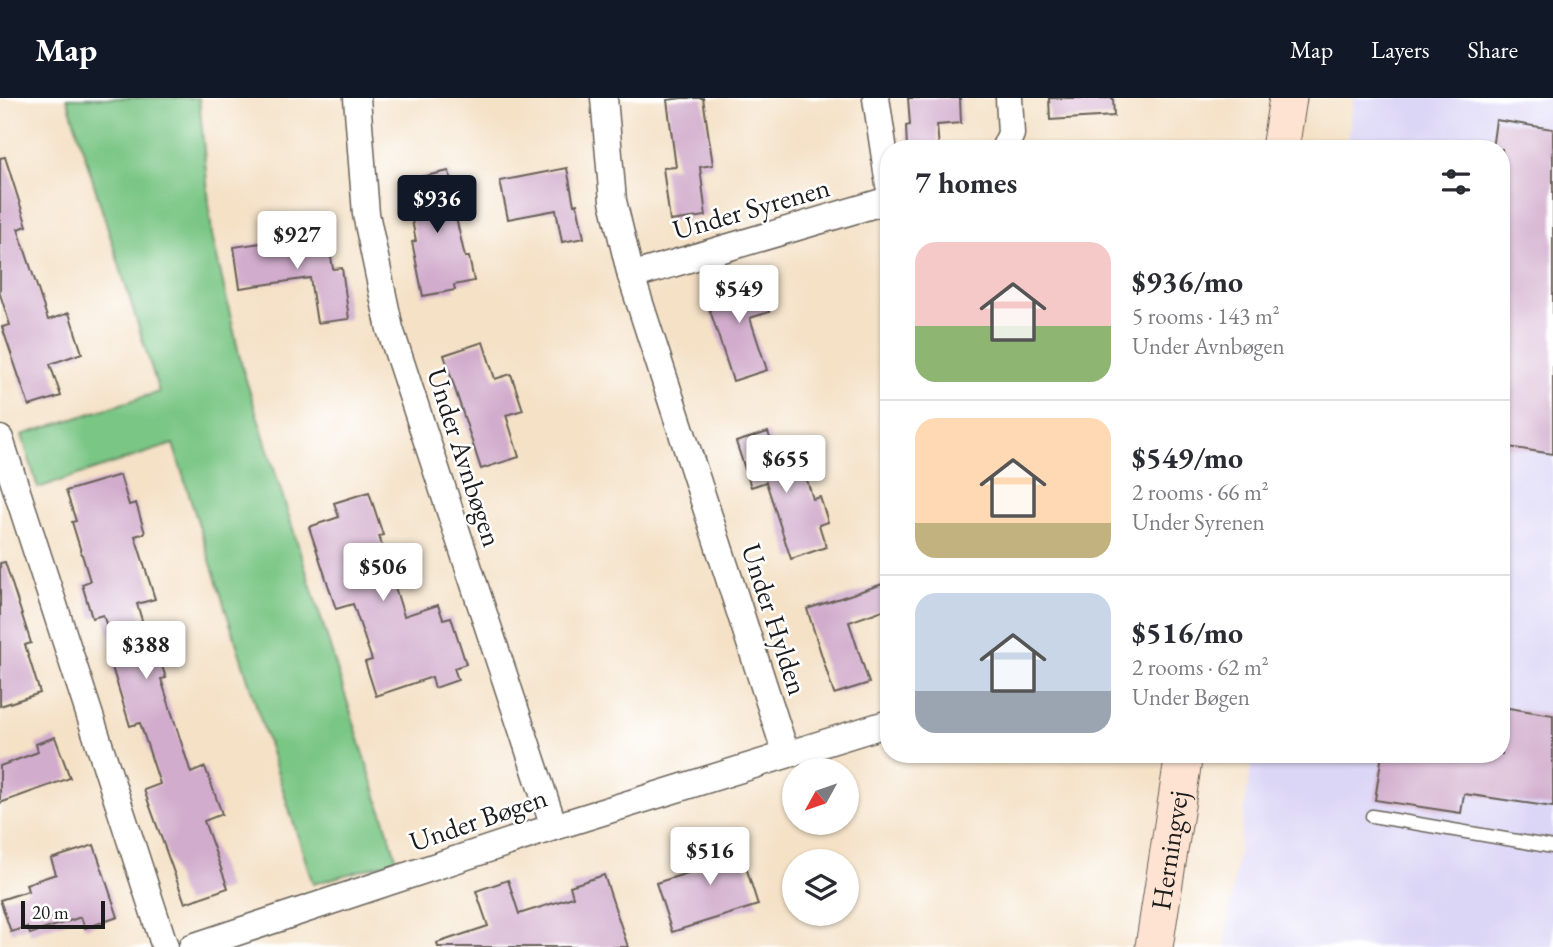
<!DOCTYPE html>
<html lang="en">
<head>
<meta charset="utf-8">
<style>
	body { margin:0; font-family:"EB Garamond",serif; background:#f2f2f3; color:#2b2b33; height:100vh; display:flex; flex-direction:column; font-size:26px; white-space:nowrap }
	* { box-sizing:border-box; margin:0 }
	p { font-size:23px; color:#7c7c81 }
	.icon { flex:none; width:38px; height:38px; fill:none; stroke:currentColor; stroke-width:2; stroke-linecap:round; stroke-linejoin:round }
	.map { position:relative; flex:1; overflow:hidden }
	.sheet { position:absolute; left:880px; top:42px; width:630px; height:623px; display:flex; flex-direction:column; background:#fff; border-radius:28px; box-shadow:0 2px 5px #0004 }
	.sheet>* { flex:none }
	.needle { width:46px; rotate:230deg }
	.controls { position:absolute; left:782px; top:660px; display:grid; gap:14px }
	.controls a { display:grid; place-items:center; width:77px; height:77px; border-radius:50%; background:#fff; box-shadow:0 2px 5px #0004; font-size:35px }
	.scale { position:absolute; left:21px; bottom:18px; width:84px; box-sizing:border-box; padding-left:7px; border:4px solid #1c1c1c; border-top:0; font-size:19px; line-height:24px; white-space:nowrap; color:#1c1c1c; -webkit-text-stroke:5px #fff; paint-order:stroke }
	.price { position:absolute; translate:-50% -60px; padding:0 16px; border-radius:7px; background:#fff; color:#222; font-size:23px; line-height:46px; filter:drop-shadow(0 2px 4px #0008) }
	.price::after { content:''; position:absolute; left:50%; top:42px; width:21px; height:16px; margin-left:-10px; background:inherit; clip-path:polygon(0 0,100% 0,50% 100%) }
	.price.active { background:#111827; color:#fff }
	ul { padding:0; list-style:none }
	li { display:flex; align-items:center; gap:21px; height:175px; padding:0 35px }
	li+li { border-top:2px solid #e1e1e2 }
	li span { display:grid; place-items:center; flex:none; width:196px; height:140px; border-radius:21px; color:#555 }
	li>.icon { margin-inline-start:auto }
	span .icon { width:84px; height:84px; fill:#fffc; stroke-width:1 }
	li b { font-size:30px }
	h2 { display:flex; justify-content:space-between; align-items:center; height:84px; padding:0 35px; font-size:30px }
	header { display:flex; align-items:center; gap:42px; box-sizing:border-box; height:98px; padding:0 35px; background:#111827; color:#fff }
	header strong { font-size:33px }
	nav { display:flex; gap:38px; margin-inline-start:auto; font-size:24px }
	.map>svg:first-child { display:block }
	.built { fill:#dcd6f6 }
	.green { fill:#7ac685; stroke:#4b7150; stroke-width:2 }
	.building { fill:#d1accc }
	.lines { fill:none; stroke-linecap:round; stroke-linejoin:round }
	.lane-casing { stroke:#686158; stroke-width:15 }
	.street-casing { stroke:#686158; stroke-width:29 }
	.secondary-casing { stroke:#686158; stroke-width:39 }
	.lane { stroke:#fff; stroke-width:12 }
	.street { stroke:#fff; stroke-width:26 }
	.secondary { stroke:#fee3d2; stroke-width:37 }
	.labels { text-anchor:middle; stroke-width:5; stroke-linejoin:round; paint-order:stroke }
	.street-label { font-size:28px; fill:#1c1c1c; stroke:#fff }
</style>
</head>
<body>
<header>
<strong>Map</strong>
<nav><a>Map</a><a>Layers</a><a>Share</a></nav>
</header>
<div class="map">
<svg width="1553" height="849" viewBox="0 0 1553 849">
	<rect width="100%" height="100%" fill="#fff"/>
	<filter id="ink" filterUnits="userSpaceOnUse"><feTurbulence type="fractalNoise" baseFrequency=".0143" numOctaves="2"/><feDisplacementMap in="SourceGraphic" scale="14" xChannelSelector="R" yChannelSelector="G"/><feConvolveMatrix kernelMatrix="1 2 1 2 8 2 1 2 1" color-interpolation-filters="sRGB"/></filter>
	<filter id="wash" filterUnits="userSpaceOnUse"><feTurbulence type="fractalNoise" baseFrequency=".00686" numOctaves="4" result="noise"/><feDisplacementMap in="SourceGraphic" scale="28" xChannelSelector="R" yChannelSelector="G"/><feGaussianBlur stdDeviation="1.57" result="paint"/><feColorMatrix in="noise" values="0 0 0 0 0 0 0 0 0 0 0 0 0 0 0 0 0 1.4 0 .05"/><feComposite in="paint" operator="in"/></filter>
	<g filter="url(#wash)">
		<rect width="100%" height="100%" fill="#f4e1c6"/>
		<polygon class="built" points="1354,0 1553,0 1553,849 1224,849 1253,656 1502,656 1502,51 1347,51"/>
		<polygon class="green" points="67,0 199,0 212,137 242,269 397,762 313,786 173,346 38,390 22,337 159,294"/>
		<g id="blocks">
			<g class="building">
				<polygon points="682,0 703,0 713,67 700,69 706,118 670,123 663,70 676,69 667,2"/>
				<polygon points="908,0 960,0 961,25 937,27 939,51 907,51 906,28 910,27"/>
				<polygon points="1049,0 1113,0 1114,18 1050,22"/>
				<polygon points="1496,22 1553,31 1553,356 1502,348 1502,51 1492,51"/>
				<polygon points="5,59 27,128 18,131 48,222 69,215 82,255 50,266 61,298 29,308 2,229 10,227 0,196 0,60"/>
				<polygon points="567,70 574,107 577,106 584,140 562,144 556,112 508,121 500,83"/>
				<polygon points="449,73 454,97 451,98 465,159 469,159 474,183 454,187 455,192 423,198 412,144 416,143 406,90 413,89 411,81"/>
				<polygon points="327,135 333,171 342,170 349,221 317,225 310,180 240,190 234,149"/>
				<polygon points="758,181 769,214 750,220 767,272 733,283 704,194 740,182 741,187"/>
				<polygon points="483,244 495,281 511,276 523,312 506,317 519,359 481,371 444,257"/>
				<polygon points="768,334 778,364 793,359 798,371 803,370 813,401 820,399 828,424 819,427 826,449 791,461 766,384 751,389 736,344"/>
				<polygon points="120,377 129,407 136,405 145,435 135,438 155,501 137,506 153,558 158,556 166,580 161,581 191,675 205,669 222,716 204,723 228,790 185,805 144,692 160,686 140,625 130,628 112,569 120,566 103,517 92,520 82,486 90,483 72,424 76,423 66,393"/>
				<polygon points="369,394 383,437 379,438 404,518 438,507 443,521 451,519 466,566 454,570 458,582 435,590 432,579 376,598 365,564 372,562 353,506 336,511 309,429 339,419 334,405"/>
				<polygon points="5,464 31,545 25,547 40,595 0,608 0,465"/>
				<polygon points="889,484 889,510 849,524 869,585 834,596 807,511"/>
				<polygon points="1502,609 1553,617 1553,709 1464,696 1461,715 1375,702 1382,656 1502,656"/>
				<polygon points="55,639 70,680 0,705 0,668 38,654 36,646"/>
				<polygon points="735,734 758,807 672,834 656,785 713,767 705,744"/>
				<polygon points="94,747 118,819 85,830 81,819 30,836 27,829 11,834 0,802 28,793 26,786 56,776 51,761"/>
				<polygon points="604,777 628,849 438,849 437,845 488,828 476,793 508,782 519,816 573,799 570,788"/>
			</g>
		</g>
	</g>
	<g filter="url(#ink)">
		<use href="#blocks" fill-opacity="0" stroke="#686158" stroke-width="2"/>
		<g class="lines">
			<defs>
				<polyline id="lane" points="1372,718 1553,749"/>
				<g id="street">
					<polyline points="357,0 366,116 390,231 554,729"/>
					<polyline points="604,0 613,103 631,178 786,656"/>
					<polyline points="876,0 889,87"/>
					<polyline points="1004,51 1011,36 1009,0"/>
					<polyline points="631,178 889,102"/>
					<polyline points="0,341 165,849"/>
					<polyline points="192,849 554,729 889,625"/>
				</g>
				<g id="secondary">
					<polyline points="1280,51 1288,0"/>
					<path id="s1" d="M 1154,849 L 1184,656"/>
				</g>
			</defs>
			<use href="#lane" class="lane-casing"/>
			<use href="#street" class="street-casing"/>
			<use href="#secondary" class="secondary-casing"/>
			<use href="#lane" class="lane"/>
			<use href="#street" class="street"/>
			<use href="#secondary" class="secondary"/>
		</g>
	</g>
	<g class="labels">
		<g class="street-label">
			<text transform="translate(751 110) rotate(-16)" y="10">Under Syrenen</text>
			<text transform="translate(465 359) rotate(72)" y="10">Under Avnbøgen</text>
			<text transform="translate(775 521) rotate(72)" y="10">Under Hylden</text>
			<text transform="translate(478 721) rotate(-19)" y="10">Under Bøgen</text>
			<text dy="10" stroke="none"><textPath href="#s1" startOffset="98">Herningvej</textPath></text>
		</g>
	</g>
</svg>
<div class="controls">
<a><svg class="needle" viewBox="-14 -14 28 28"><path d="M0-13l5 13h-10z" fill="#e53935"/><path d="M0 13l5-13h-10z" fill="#7c7c81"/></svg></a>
<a><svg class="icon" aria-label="layers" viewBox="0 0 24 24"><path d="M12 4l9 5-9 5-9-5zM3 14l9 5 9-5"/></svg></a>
</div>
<div class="scale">20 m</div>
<b class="price active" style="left:437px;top:137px">$936</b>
<b class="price" style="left:297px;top:173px">$927</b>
<b class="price" style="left:739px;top:227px">$549</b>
<b class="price" style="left:786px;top:397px">$655</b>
<b class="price" style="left:383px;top:505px">$506</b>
<b class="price" style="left:146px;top:583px">$388</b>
<b class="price" style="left:710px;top:789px">$516</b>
<section class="sheet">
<h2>7 homes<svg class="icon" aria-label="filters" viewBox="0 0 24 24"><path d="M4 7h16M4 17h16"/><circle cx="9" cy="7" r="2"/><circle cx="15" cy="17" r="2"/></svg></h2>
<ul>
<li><span style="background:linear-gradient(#f6c9c9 60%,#8fb573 0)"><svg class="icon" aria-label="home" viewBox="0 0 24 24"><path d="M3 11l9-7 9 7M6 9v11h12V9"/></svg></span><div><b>$936/mo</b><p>5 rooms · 143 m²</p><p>Under Avnbøgen</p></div></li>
<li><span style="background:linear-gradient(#ffd9b3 75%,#c2b280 0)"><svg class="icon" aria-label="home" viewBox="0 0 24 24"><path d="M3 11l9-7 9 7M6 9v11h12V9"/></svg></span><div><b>$549/mo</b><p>2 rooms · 66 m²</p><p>Under Syrenen</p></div></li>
<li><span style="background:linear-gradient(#c9d6e8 70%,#9aa5b1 0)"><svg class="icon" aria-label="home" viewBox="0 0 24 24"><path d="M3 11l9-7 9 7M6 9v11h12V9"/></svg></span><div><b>$516/mo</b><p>2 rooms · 62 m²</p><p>Under Bøgen</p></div></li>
</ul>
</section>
</div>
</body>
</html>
